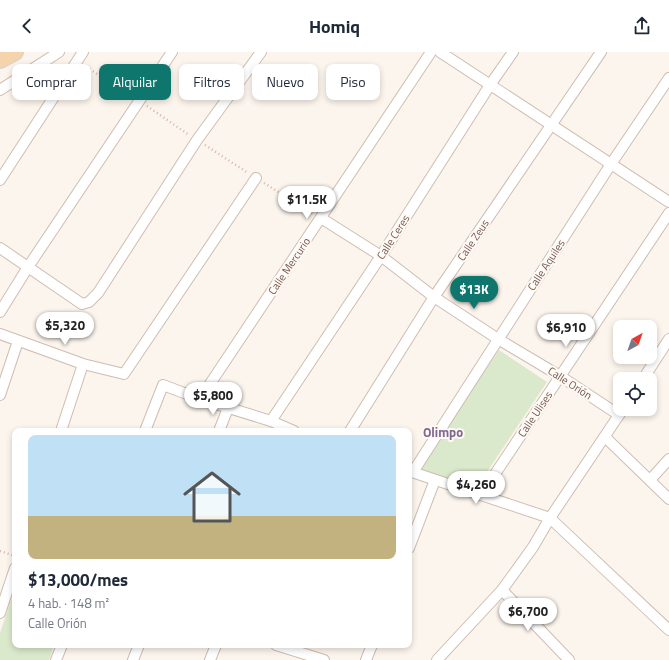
<!DOCTYPE html>
<html lang="es">
<head>
<meta charset="utf-8">
<style>
	body { margin:0; font-family:"Titillium Web",sans-serif; background:#f2f2f3; color:#1f2937; height:100vh; display:flex; flex-direction:column; font-size:15px; white-space:nowrap }
	* { box-sizing:border-box; margin:0 }
	p { font-size:13px; color:#747a83 }
	.icon { flex:none; width:22px; height:22px; fill:none; stroke:currentColor; stroke-width:2; stroke-linecap:round; stroke-linejoin:round }
	.map { position:relative; flex:1; overflow:hidden }
	.drawer { position:absolute; left:12px; top:376px; width:400px; height:220px; display:flex; flex-direction:column; background:#fff; border-radius:8px; box-shadow:0 2px 6px #0003 }
	.drawer>* { flex:none }
	.banner { position:absolute; left:12px; top:12px; width:400px; height:36px; display:flex; gap:8px }
	.needle { width:26px; rotate:40deg }
	.tools { position:absolute; left:613px; top:268px; display:grid; gap:8px }
	.tools a { display:grid; place-items:center; width:44px; height:44px; border-radius:8px; background:#fff; box-shadow:0 2px 6px #0003; font-size:20px }
	.price { position:absolute; translate:-50% -34px; padding:0 9px; border-radius:14px; background:#fff; color:#222; font-size:13px; line-height:26px; filter:drop-shadow(0 1px 2px #0008) }
	.price::after { content:''; position:absolute; left:50%; top:24px; width:12px; height:9px; margin-left:-6px; background:inherit; clip-path:polygon(0 0,100% 0,50% 100%) }
	.price.selected { background:#0f766e; color:#fff }
	ul { padding:0; list-style:none }
	li { display:grid; align-content:center; gap:8px; height:212px; padding:0 16px }
	li+li { border-top:1px solid #e0e1e3 }
	li span { display:grid; place-items:center; height:124px; border-radius:8px; color:#555 }
	li>.icon { margin-inline-start:auto }
	span .icon { width:72px; height:72px; fill:#fffc; stroke-width:1 }
	li b { font-size:17px }
	.chip { padding:0 14px; border-radius:8px; background:#fff; box-shadow:0 2px 6px #0003; font-size:14px; line-height:36px }
	.chip.selected { background:#0f766e; color:#fff }
	header { display:flex; justify-content:space-between; align-items:center; height:52px; padding:0 16px; background:#fff; font-size:18px; font-weight:700 }
	.map>svg:first-child { display:block }
	.green { fill:#dae9cb }
	.lines { fill:none; stroke-linecap:round; stroke-linejoin:round }
	.street-casing { stroke:#cebdb2; stroke-width:12 }
	.primary-casing { stroke:#d9d1ce; stroke-width:18 }
	.path { stroke:#d5b6a9; stroke-width:2.5; stroke-dasharray:1 3; stroke-linecap:butt }
	.street { stroke:#fff; stroke-width:10 }
	.primary { stroke:#f5d3ab; stroke-width:16 }
	.labels { text-anchor:middle; stroke-width:4; stroke-linejoin:round; paint-order:stroke }
	.street-label { font-size:11px; fill:#775b50; stroke:#fef9f4 }
	.quarter-label { font-size:13px; font-weight:bold; fill:#806991; stroke:#fef9f4 }
</style>
</head>
<body>
<header><svg class="icon" aria-label="back" viewBox="0 0 24 24"><path d="M15 5l-7 7 7 7"/></svg>Homiq<svg class="icon" aria-label="share" viewBox="0 0 24 24"><path d="M12 15V3M7 8l5-5 5 5M5 13v7h14v-7"/></svg></header>
<div class="map">
<svg width="669" height="608" viewBox="0 0 669 608">
	<rect width="100%" height="100%" fill="#fcf5ed"/>
	<g class="green">
		<polygon points="499,298 547,330 477,435 419,417"/>
		<polygon points="15,537 15,593 54,593 49,608 0,608 0,581"/>
	</g>
	<g class="lines">
		<defs>
			<g id="street">
				<polyline points="440,0 669,150"/>
				<polyline points="0,38 59,0"/>
				<polyline points="0,128 83,0"/>
				<polyline points="321,166 381,204 434,245 498,287 560,324 619,363"/>
				<polyline points="0,196 82,252 89,250 98,241 197,88 261,0"/>
				<polyline points="0,260 28,215 172,0"/>
				<polyline points="0,282 83,312 124,322 256,126"/>
				<polyline points="643,327 669,287"/>
				<polyline points="0,343 18,289"/>
				<polyline points="200,347 431,0"/>
				<polyline points="271,369 381,204 490,33 513,0"/>
				<polyline points="61,379 83,312"/>
				<polyline points="145,379 163,333 200,347 271,369 294,379"/>
				<polyline points="219,379 228,356"/>
				<polyline points="350,379 434,245 601,0"/>
				<polyline points="605,385 669,447"/>
				<polyline points="409,419 550,466 669,578"/>
				<polyline points="413,420 611,112 669,26"/>
				<polyline points="650,428 669,407"/>
				<polyline points="481,443 669,161"/>
				<polyline points="409,496 435,428"/>
				<polyline points="502,538 569,608"/>
				<polyline points="0,561 15,516"/>
				<polyline points="276,593 324,608"/>
				<polyline points="56,608 62,593"/>
				<polyline points="133,608 139,593"/>
				<polyline points="210,608 216,593"/>
				<polyline points="366,608 372,593"/>
				<polyline points="437,608 502,538 533,495 550,466 623,357"/>
			</g>
			<polyline id="primary" points="0,8 15,0"/>
		</defs>
		<use href="#street" class="street-casing"/>
		<use href="#primary" class="primary-casing"/>
		<g class="path">
			<polyline points="86,15 131,43"/>
			<polyline points="147,54 189,83"/>
			<polyline points="205,93 248,121"/>
			<polyline points="264,131 312,161"/>
			<polyline points="0,499 15,504"/>
		</g>
		<use href="#street" class="street"/>
		<use href="#primary" class="primary"/>
	</g>
	<g class="labels">
		<g class="street-label">
			<text transform="translate(393 185) rotate(-57)" y="4">Calle Ceres</text>
			<text transform="translate(473 188) rotate(-56)" y="4">Calle Zeus</text>
			<text transform="translate(546 213) rotate(-57)" y="4">Calle Aquiles</text>
			<text transform="translate(289 214) rotate(-56)" y="4">Calle Mercurio</text>
			<text transform="translate(570 331) rotate(33)" y="4">Calle Orión</text>
			<text transform="translate(535 362) rotate(-56)" y="4">Calle Ulises</text>
		</g>
		<g class="quarter-label">
			<text x="443" y="385">Olimpo</text>
		</g>
	</g>
</svg>
<div class="tools">
<a><svg class="needle" viewBox="-14 -14 28 28"><path d="M0-13l5 13h-10z" fill="#e53935"/><path d="M0 13l5-13h-10z" fill="#747a83"/></svg></a>
<a><svg class="icon" aria-label="locate" viewBox="0 0 24 24"><circle cx="12" cy="12" r="6"/><path d="M12 2v4M12 18v4M2 12h4M18 12h4"/></svg></a>
</div>
<b class="price" style="left:307px;top:168px">$11.5K</b>
<b class="price selected" style="left:474px;top:258px">$13K</b>
<b class="price" style="left:65px;top:294px">$5,320</b>
<b class="price" style="left:566px;top:296px">$6,910</b>
<b class="price" style="left:213px;top:364px">$5,800</b>
<b class="price" style="left:476px;top:453px">$4,260</b>
<b class="price" style="left:528px;top:580px">$6,700</b>
<div class="banner">
<a class="chip">Comprar</a>
<a class="chip selected">Alquilar</a>
<a class="chip">Filtros</a>
<a class="chip">Nuevo</a>
<a class="chip">Piso</a>
</div>
<section class="drawer">
<ul>
<li><span style="background:linear-gradient(#bfe0f5 65%,#c2b280 0)"><svg class="icon" aria-label="home" viewBox="0 0 24 24"><path d="M3 11l9-7 9 7M6 9v11h12V9"/></svg></span><div><b>$13,000/mes</b><p>4 hab. · 148 m²</p><p>Calle Orión</p></div></li>
</ul>
</section>
</div>
</body>
</html>
